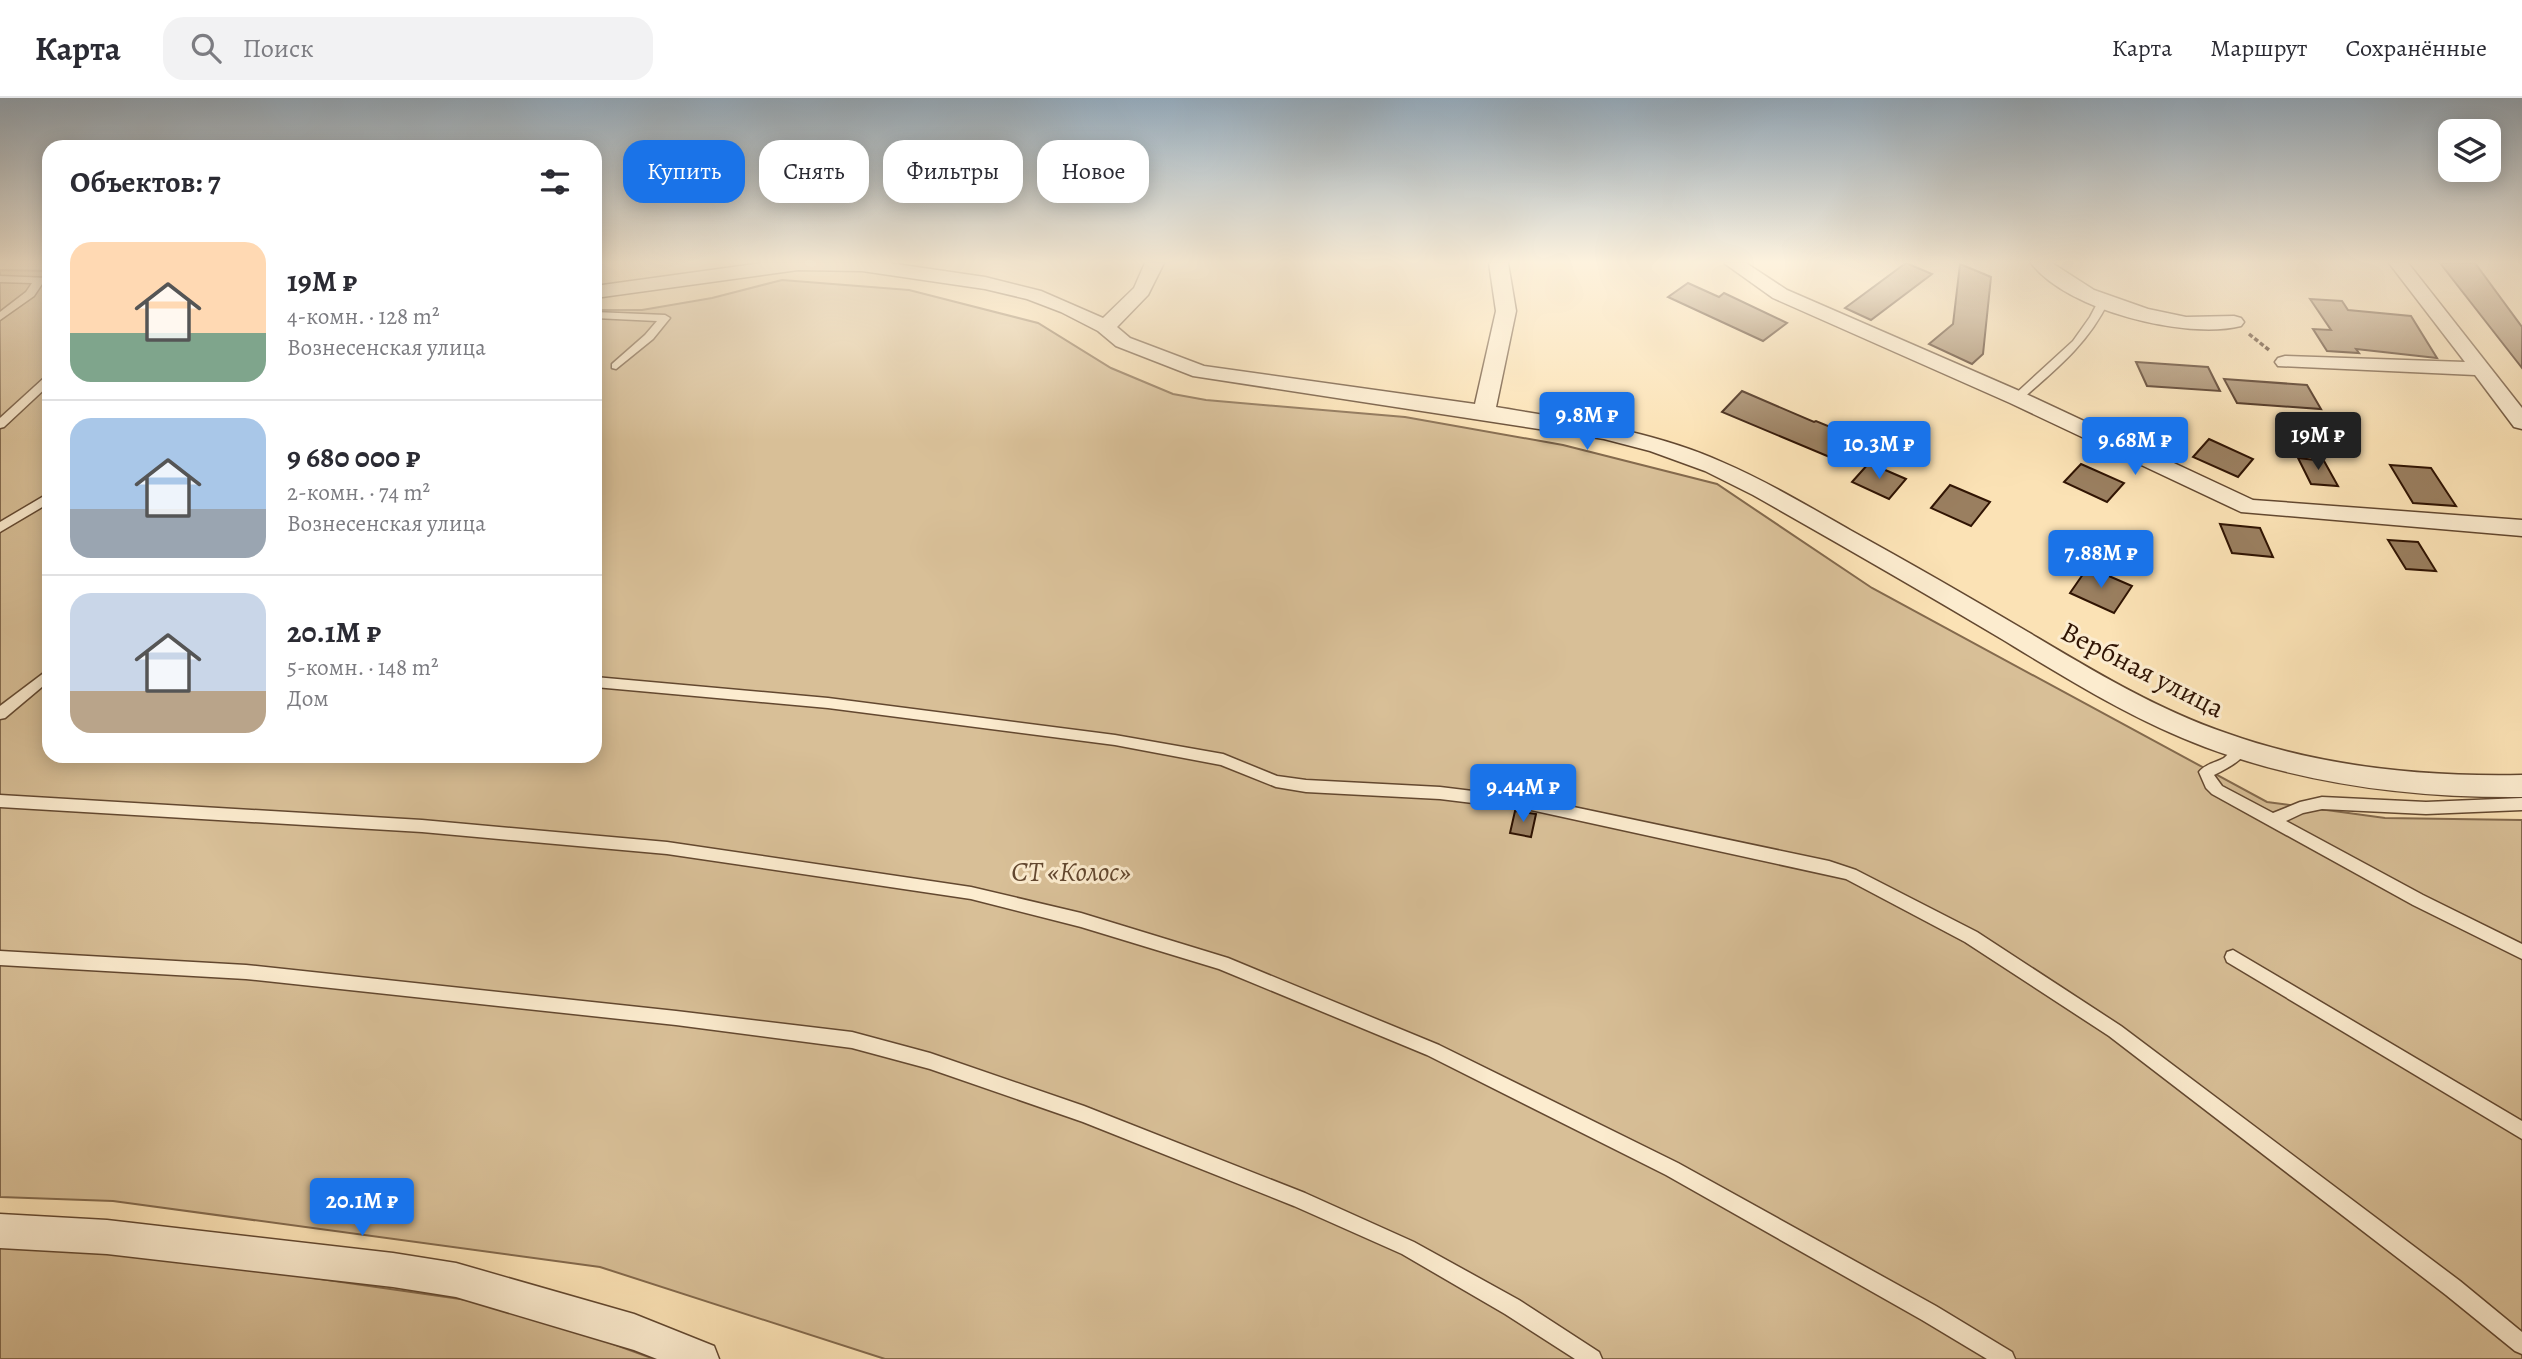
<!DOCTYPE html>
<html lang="ru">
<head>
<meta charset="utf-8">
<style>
	body { margin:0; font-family:Alegreya,serif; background:#f2f2f3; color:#2b2b33; height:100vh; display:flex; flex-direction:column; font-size:26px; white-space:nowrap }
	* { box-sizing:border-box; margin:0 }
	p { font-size:23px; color:#7c7c81 }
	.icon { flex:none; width:38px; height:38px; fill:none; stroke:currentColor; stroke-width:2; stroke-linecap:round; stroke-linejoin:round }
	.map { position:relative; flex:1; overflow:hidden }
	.panel { position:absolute; left:42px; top:42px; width:560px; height:623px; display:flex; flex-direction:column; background:#fff; border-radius:21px; box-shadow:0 4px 18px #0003 }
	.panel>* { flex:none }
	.hud { position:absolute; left:623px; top:42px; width:665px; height:63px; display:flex; gap:14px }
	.controls { position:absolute; left:2438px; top:21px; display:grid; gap:14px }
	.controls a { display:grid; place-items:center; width:63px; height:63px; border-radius:14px; background:#fff; box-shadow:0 4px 18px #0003; font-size:35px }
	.price { position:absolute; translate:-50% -60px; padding:0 16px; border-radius:7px; background:#1a73e8; color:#fff; font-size:23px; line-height:46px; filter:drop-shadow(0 2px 4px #0008) }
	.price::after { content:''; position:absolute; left:50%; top:42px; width:21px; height:16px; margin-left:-10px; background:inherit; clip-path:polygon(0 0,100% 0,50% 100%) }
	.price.on { background:#222; color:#fff }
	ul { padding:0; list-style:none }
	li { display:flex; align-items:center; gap:21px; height:175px; padding:0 28px }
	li+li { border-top:2px solid #e1e1e2 }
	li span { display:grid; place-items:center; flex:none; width:196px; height:140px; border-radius:21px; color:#555 }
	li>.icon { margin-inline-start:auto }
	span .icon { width:84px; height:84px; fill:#fffc; stroke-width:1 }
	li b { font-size:30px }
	h2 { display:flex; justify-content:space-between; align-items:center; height:84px; padding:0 28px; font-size:30px }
	.pill { padding:0 24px; border-radius:21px; background:#fff; box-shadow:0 4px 18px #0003; font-size:24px; line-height:63px }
	.pill.on { background:#1a73e8; color:#fff }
	header { display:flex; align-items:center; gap:42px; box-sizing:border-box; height:98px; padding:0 35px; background:#fff; border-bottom:2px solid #e1e1e2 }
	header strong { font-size:33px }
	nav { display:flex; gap:38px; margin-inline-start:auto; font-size:24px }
	.search { width:490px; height:63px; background:#f2f2f3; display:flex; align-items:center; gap:18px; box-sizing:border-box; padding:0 24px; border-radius:21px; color:#7c7c81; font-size:26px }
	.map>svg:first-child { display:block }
	.green { fill:#d8bf97; stroke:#846a4d; stroke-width:2 }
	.building { fill:#9a7f60; stroke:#301403; stroke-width:2 }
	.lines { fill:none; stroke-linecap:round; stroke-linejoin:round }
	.service-casing { stroke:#634830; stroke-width:3 }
	.minor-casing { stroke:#634830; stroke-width:3 }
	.path { stroke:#301403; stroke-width:3.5; stroke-dasharray:4.5 2.5; stroke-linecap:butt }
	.service { fill:#fceccf; fill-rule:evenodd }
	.minor { fill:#fceccf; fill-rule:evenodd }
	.labels { text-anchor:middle; stroke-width:6; stroke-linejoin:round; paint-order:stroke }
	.street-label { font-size:28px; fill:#301403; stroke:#fceccf }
	.park-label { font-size:28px; font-style:italic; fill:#62472f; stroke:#fceccf }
</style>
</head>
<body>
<header>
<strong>Карта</strong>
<div class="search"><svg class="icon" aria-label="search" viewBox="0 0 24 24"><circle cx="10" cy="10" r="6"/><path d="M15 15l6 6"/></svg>Поиск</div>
<nav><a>Карта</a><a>Маршрут</a><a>Сохранённые</a></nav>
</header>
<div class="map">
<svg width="2522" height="1261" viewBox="0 0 2522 1261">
	<rect width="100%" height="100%" fill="#fbe2b5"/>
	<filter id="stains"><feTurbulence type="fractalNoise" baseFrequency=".00286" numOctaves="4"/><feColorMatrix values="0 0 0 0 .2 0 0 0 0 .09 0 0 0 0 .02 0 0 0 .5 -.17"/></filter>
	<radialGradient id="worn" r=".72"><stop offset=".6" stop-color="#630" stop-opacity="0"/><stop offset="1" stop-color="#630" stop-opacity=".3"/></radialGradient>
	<g class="green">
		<polygon points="0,172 49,173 49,658 595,658 595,212 642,212 712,200 782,182 909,192 1038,225 1111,270 1173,296 1206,302 1405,319 1563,347 1717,386 1872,490 2267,704 2385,720 2522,722 2522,1261 885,1261 600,1169 113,1103 0,1099"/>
		<polygon points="0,1144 173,1160 509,1208 654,1261 0,1261"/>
	</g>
	<g class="building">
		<polygon points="1906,165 1932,176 1871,222 1845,210"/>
		<polygon points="2440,165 2475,165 2522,229 2522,270"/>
		<polygon points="1960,166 1991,179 1983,256 1972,266 1929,246 1953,226"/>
		<polygon points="1688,185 1719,199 1724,195 1787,225 1763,243 1668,199"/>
		<polygon points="2310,201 2342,203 2348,212 2411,218 2437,260 2356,251 2359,255 2327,253 2313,231 2331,232"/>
		<polygon points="2136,264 2208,269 2220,293 2147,288"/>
		<polygon points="2224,281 2307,287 2321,311 2237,305"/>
		<polygon points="1742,293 1814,324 1816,323 1852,338 1832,360 1722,314"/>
		<polygon points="2209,341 2253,361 2238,379 2193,359"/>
		<polygon points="2298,360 2324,363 2338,388 2311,386"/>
		<polygon points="1869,365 1906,381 1889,401 1852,384"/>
		<polygon points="2081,366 2124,385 2107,404 2064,384"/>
		<polygon points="2390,367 2431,370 2456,408 2413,405"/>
		<polygon points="1950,387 1990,404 1971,428 1931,410"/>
		<polygon points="2220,426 2260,430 2273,459 2232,455"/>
		<polygon points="2388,442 2418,444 2436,473 2406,471"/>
		<polygon points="2088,469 2132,488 2114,515 2070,495"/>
		<polygon points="1515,713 1536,716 1531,739 1510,735"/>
	</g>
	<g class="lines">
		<defs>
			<g id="service">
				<polygon points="0,178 49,180 49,186 42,186 34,198 0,222 0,214 26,194 32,185 0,184"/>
				<path d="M 2103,201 L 2108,204 C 2088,246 2055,272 2021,302 L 2013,302 L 2013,298 L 2073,243 L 2090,219 L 2099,202 Z"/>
				<polygon points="595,214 665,217 670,220 653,241 616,271 612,270 612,266 645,237 657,223 595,220"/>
				<polygon points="49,278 49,287 4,329 0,330 0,320 45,279"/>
				<polygon points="49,395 49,405 0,434 0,424"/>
				<polygon points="49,571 49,583 5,620 0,621 0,608"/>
				<polygon points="595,579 828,600 1115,637 1223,656 1277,678 1306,682 1440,689 1531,700 1829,763 1856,772 1977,834 2121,928 2460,1183 2522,1234 2522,1256 2515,1253 2446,1197 2109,938 1965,844 1846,781 1531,712 1440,701 1306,694 1276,689 1221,667 1115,647 828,610 595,589"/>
				<path d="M 2242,646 L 2247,647 L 2249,651 C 2240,664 2228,670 2214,677 L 2222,688 L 2273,715 L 2300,704 L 2322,699 L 2426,704 L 2522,700 L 2522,712 L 2426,716 L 2322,711 L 2303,715 L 2286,723 L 2423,797 L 2522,846 L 2522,861 L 2413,807 L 2212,696 L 2206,690 L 2199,674 C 2205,666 2215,665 2224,660 C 2230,655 2234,648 2242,646 Z"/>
				<polygon points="0,697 422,722 667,744 971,789 1081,815 1228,860 1439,947 1678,1065 1936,1208 2012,1254 2015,1261 1987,1261 1922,1222 1666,1077 1427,957 1219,871 1081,829 971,801 667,756 422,734 0,709"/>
				<polygon points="2233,852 2522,1023 2522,1041 2227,864 2225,859 2227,854"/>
				<polygon points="0,853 246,867 676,913 852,934 930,955 1084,1008 1305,1095 1414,1144 1519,1202 1599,1254 1602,1261 1575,1261 1505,1216 1402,1156 1294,1108 1083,1024 930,971 852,950 676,927 246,881 0,867"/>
			</g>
			<g id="minor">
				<path d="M 762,165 L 889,165 L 985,179 L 1041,193 L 1103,220 L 1134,190 L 1145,165 L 1164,165 L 1148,197 L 1117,229 L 1130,240 L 1204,268 L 1475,306 L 1496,213 L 1489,165 L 1508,165 L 1516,213 L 1496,309 C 1572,322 1651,332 1722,364 C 1766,383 1808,408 1850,432 C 1910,465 1969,499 2028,534 C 2092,572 2156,611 2226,635 C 2321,669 2422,679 2522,677 L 2522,699 C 2414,700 2307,687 2205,649 C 2133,622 2066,580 2000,540 C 1918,491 1836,444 1753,397 L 1705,373 L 1650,353 L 1604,341 L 1193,278 L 1116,248 L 1098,233 L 1061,214 L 1027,201 L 985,191 L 862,173 L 798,172 L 595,200 L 595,188 Z"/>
				<polygon points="1724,165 1746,165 1787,192 2024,295 2253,402 2522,422 2522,438 2241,414 2010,305 1773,200"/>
				<path d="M 2031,165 L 2052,165 L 2094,192 L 2148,211 L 2186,219 L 2234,218 L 2241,220 L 2244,224 L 2241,228 C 2186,242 2066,212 2031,165 Z"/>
				<polygon points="2389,165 2408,165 2522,310 2522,331 2514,329 2475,277 2278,268 2275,264 2278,260 2285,258 2465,264"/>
				<polygon points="0,1116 107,1122 393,1155 456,1165 634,1216 714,1248 719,1261 657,1261 634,1252 456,1199 393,1189 107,1156 0,1150"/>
			</g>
		</defs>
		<use href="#service" class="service-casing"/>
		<use href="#minor" class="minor-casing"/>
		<polyline class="path" points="2249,236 2269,252"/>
		<use href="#service" class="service"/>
		<use href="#minor" class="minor"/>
	</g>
	<linearGradient id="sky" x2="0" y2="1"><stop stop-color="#94aabb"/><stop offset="0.48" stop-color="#fdf2de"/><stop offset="1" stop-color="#fdf2de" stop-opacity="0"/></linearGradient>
	<rect width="2522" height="342" fill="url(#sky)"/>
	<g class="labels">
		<g class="street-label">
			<text transform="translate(2143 571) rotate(27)" y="10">Вербная улица</text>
		</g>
		<g class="park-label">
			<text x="1071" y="783">СТ «Колос»</text>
		</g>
	</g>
	<rect width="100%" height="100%" filter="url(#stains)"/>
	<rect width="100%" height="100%" fill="url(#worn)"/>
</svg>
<div class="controls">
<a><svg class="icon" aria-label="layers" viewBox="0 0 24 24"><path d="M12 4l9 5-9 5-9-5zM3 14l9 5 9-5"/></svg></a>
</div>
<b class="price" style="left:1587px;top:354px">9.8M ₽</b>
<b class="price on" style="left:2318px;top:374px">19M ₽</b>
<b class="price" style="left:2135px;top:379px">9.68M ₽</b>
<b class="price" style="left:1879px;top:383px">10.3M ₽</b>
<b class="price" style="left:2101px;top:492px">7.88M ₽</b>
<b class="price" style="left:1523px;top:726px">9.44M ₽</b>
<b class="price" style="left:362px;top:1140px">20.1M ₽</b>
<div class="hud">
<a class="pill on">Купить</a>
<a class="pill">Снять</a>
<a class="pill">Фильтры</a>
<a class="pill">Новое</a>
</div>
<section class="panel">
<h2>Объектов: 7<svg class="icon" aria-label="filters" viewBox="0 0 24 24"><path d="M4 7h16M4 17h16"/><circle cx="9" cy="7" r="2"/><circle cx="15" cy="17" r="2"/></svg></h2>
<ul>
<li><span style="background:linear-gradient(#ffd9b3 65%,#7fa58c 0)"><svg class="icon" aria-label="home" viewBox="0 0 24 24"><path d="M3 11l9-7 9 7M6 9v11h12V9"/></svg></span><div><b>19M ₽</b><p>4-комн. · 128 m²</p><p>Вознесенская улица</p></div></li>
<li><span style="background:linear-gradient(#a9c7e8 65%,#9aa5b1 0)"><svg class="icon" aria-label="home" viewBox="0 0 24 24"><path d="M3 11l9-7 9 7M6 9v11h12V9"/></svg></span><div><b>9 680 000 ₽</b><p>2-комн. · 74 m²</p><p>Вознесенская улица</p></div></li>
<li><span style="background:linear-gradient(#c9d6e8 70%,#b9a48a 0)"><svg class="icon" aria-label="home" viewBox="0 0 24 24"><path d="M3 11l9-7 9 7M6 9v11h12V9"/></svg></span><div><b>20.1M ₽</b><p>5-комн. · 148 m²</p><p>Дом</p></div></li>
</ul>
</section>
</div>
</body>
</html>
